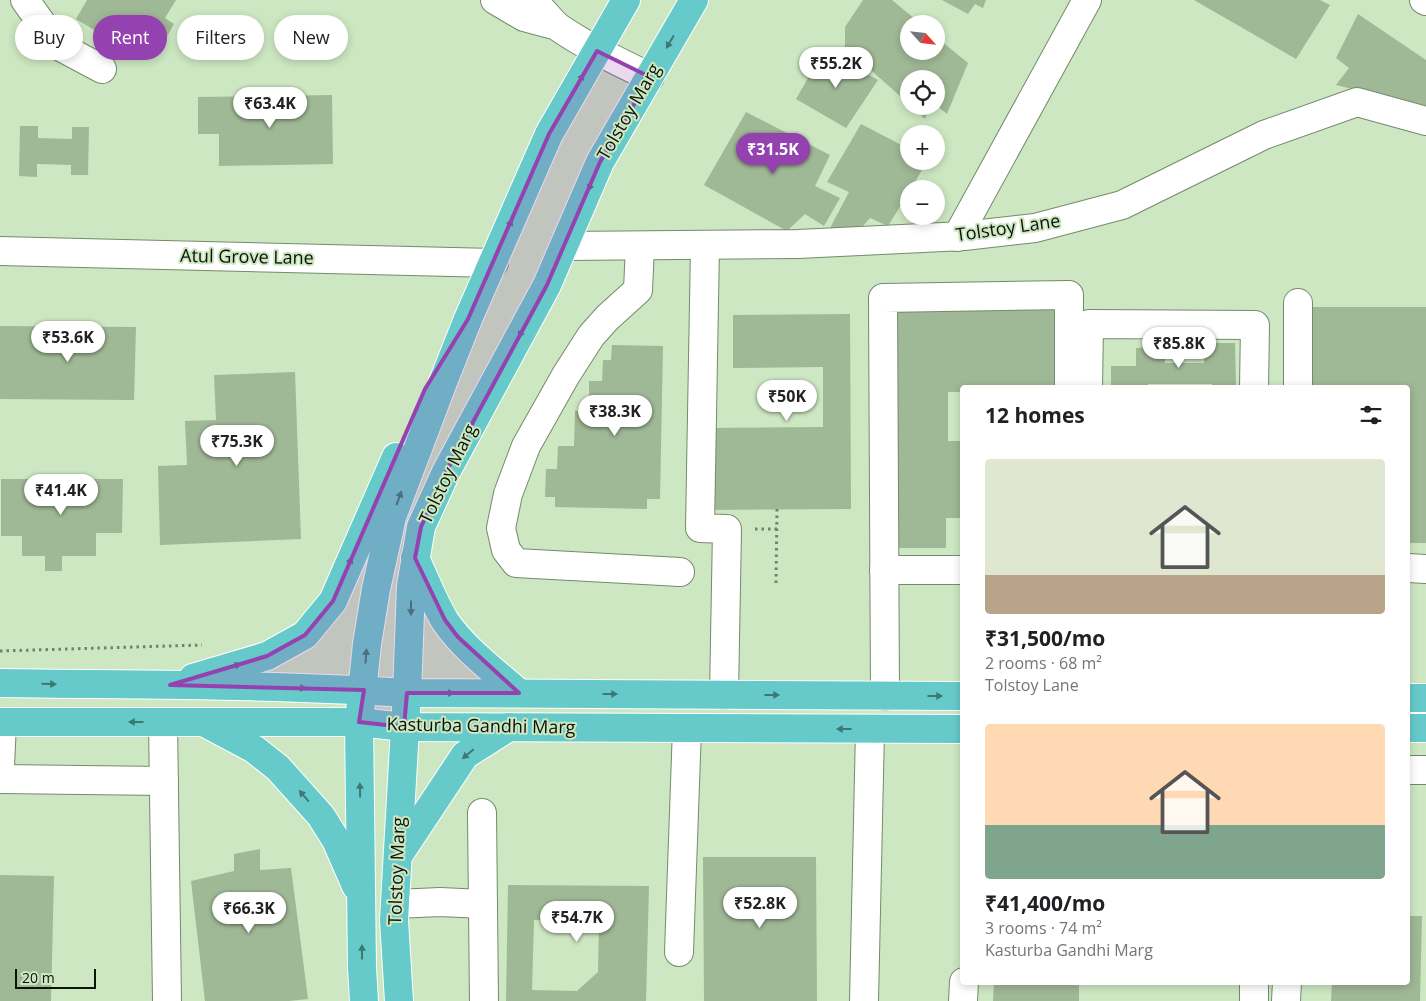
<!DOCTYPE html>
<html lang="en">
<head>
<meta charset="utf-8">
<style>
	body { margin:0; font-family:"Open Sans",sans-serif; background:#f2f2f2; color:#202124; height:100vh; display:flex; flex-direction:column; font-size:19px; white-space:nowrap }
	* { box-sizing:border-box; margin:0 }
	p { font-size:16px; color:#757577 }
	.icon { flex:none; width:28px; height:28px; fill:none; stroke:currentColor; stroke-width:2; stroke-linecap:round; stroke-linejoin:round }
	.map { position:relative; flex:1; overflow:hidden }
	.side { position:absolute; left:960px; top:385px; width:450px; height:600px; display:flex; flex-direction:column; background:#fff; border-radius:5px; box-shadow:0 2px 8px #0003 }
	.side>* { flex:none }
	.hud { position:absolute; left:15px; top:15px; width:475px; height:45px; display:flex; gap:10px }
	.needle { width:32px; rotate:117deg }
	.fabs { position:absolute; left:900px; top:15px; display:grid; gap:10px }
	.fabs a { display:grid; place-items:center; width:45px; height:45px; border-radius:50%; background:#fff; box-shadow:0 2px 8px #0003; font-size:25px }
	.scale { position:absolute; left:15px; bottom:12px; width:81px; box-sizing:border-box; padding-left:5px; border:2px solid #0b1307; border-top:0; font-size:14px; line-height:18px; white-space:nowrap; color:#0b1307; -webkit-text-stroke:4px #cde7c2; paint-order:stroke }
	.price { position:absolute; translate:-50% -42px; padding:0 11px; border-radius:18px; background:#fff; color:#222; font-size:16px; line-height:32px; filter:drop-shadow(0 1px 2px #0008) }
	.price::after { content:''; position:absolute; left:50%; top:30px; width:15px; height:11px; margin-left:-8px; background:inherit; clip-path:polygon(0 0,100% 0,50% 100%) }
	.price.current { background:#9542b1; color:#fff }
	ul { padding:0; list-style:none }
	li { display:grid; align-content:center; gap:10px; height:265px; padding:0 25px }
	li span { display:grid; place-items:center; height:155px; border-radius:5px; color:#555 }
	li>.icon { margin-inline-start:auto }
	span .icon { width:90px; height:90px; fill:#fffc; stroke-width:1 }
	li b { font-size:21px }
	h2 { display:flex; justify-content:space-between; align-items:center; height:60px; padding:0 25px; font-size:21px }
	.pill { padding:0 18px; border-radius:22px; background:#fff; box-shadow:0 2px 8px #0003; font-size:18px; line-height:45px }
	.pill.current { background:#9542b1; color:#fff }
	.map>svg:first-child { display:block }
	.building { fill:#9fb895; fill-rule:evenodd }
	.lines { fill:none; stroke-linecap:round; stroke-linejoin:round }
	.minor-casing { stroke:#748b6a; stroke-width:30 }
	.major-casing { stroke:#fff; stroke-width:30 }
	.path { stroke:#718269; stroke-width:3; stroke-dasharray:2.5 4; stroke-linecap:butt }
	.minor { stroke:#fff; stroke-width:28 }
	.major { stroke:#66cacb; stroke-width:28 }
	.oneway { fill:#3d7873 }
	.marked { fill:#9542b1; fill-opacity:0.2; stroke:#9542b1; stroke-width:4; stroke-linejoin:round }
	.labels { text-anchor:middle; stroke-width:4; stroke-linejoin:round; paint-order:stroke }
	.street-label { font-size:18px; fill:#0b1307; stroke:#cde7c2 }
</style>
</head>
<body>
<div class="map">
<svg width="1426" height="1001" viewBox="0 0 1426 1001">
	<rect width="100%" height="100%" fill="#cde7c2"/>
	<g class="building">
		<polygon points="87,0 176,0 165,18 174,24 165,40 124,16 118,27 108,22 101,34 76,19"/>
		<polygon points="863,0 892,0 921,24 909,24 909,51 936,51 936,37 968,63 947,114 936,105 936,79 909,79 909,104 845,47 845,27"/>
		<polygon points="942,0 986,0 983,8 975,4 968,14"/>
		<polygon points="1194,0 1320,0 1330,5 1296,59"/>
		<polygon points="1358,14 1426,60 1426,107 1336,85 1349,68 1336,58"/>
		<polygon points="824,50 878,80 846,128 796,99"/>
		<polygon points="332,95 333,164 219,166 219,134 198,134 198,97"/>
		<polygon points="911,106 930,106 925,119"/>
		<polygon points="746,112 830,155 815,186 840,198 824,226 805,214 787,231 704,185"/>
		<polygon points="861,124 909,149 909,161 927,161 911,189 909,189 909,192 888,226 870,218 856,234 830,228 849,192 827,182"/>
		<polygon points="20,126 38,126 38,138 72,139 72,127 89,127 88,175 71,175 71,165 37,164 37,177 19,176"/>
		<polygon points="1310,307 1426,307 1426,543 1408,543 1408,388 1310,388"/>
		<polygon points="896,310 1058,310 1058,388 962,388 962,392 948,392 948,441 962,441 962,518 946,518 946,548 895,548"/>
		<polygon points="850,314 851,509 706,510 706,428 823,427 823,367 733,368 733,315"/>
		<polygon points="0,326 136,327 134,400 0,399"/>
		<polygon points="1204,343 1235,343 1236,388 1212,388 1212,384 1148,384 1148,388 1111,388 1111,366 1136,366 1136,348 1165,347 1165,363 1204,363"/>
		<polygon points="612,345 663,346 660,499 647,499 647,509 555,507 555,497 545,497 546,469 557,469 558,446 574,446 575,411 589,411 589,381 602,381 603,360 611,360"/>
		<polygon points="295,372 301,539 160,545 158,466 187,465 185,421 216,420 214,375"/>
		<polygon points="1,479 123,479 122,533 96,533 96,556 62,556 62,571 45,571 45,556 22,556 22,536 1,536"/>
		<polygon points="260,849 260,870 291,868 308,999 289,1001 205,1001 191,881 234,871 234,854"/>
		<polygon points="703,857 816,857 817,1001 704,1001"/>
		<polygon points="0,875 54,876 51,1001 0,1001"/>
		<path d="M 508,885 L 649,886 L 646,1001 L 506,1001 ZM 534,920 L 599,922 L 598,972 L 577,991 L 532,990 Z"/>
		<polygon points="1408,916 1422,916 1420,1001 1331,1001 1332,982 1408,982"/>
		<polygon points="994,982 1079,982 1079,1001 993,1001"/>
	</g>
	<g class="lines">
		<defs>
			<g id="minor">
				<polyline points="25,0 57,45 102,69"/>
				<polyline points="495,0 524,17 550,24"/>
				<path d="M 530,0 C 542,7 548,19 558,27 C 587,47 619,62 650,77"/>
				<polyline points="1424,0 1426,1"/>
				<polyline points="957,237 1087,0"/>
				<polyline points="564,246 798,244 964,236 1035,228 1122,205 1264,135 1357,102 1426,121"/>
				<polyline points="640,246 638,290 607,318 591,336 566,375 526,446 508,494 501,528 506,550 516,563 680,572"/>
				<polyline points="705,246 700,528 727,529 724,695"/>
				<polyline points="0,251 494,263"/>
				<polyline points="1298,303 1298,388"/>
				<polyline points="1088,388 1089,324 1255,325 1254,388"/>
				<polyline points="1408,568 1426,569"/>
				<polyline points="884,570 962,570"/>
				<polyline points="885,696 883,298 1069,295 1069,388"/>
				<polyline points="163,722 167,1001"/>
				<polyline points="0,767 2,722"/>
				<polyline points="1408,770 1426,770"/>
				<polyline points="0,779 164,781"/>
				<polyline points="482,813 484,1001"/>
				<polyline points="395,904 440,902 483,904"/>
				<polyline points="679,952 687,728"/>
				<polyline points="864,1001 870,730"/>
				<polyline points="963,1001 964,982"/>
				<polyline points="1254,1001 1254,982"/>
				<polyline points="1286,1001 1287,982"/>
			</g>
			<g id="major">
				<path d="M 415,558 C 425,579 433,601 445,621 C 464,649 494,671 519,693"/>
				<polyline points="193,678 267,656 305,635 333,601 396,457"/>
				<path d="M 0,683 C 136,685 272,684 407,693 L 962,696"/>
				<polyline points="1408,698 1426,698"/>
				<polyline points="0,722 359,722 404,727 962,729"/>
				<polyline points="207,724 254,749 278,768 321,816 336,840 356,886"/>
				<polyline points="1408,728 1426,728"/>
				<polyline points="398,856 465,755 509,727"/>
				<polyline points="364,1001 362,968 359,722 367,644 376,589 392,517 443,382 468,319 549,134 626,0"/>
				<polyline points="399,1001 394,920 407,693 411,586 421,527 446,472 547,285 600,162 694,0"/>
			</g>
		</defs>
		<use href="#minor" class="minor-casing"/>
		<use href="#major" class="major-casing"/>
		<g class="path">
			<polyline points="755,529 777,529"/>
			<polyline points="776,583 777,509"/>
			<polyline points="0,651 202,645"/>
		</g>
		<use href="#minor" class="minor"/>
		<use href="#major" class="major"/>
	</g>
	<defs><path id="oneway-solid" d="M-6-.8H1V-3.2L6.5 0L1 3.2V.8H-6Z" transform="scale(1.25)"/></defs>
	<g class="oneway">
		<use href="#oneway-solid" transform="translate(670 42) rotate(120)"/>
		<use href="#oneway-solid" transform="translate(580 80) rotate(-60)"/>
		<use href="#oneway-solid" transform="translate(591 184) rotate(113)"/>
		<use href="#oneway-solid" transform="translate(509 226) rotate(-67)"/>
		<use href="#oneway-solid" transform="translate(522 331) rotate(119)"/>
		<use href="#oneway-solid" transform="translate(399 498) rotate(-70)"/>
		<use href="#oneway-solid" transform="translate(349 564) rotate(-67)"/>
		<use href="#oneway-solid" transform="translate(411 608) rotate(90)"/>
		<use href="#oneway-solid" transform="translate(366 656) rotate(-86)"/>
		<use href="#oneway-solid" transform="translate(234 666) rotate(-17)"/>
		<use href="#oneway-solid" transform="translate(49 684) rotate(1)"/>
		<use href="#oneway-solid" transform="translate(299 688) rotate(2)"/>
		<use href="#oneway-solid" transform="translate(447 693)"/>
		<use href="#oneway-solid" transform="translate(610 694)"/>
		<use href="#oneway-solid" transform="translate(772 695)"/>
		<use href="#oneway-solid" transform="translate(935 696)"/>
		<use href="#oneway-solid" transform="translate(136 722) rotate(-180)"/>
		<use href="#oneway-solid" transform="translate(844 729) rotate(-180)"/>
		<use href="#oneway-solid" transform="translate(468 754) rotate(140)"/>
		<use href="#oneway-solid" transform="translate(360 790) rotate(-91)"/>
		<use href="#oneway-solid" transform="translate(304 796) rotate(-131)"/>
		<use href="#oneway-solid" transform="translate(362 952) rotate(-90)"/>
	</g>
	<path class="marked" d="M 597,51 L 650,77 L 600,162 L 547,285 L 446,472 L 421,527 L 415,558 L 445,620 L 458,637 L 519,693 L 407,693 L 404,727 L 359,722 L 364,690 L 170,685 L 267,656 L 305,635 L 333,601 L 425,389 L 468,319 L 549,134 Z"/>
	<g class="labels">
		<g class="street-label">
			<text transform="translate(629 112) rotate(-60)" y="6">Tolstoy Marg</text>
			<text transform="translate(1008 228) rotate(-8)" y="6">Tolstoy Lane</text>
			<text transform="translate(247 257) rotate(1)" y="6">Atul Grove Lane</text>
			<text transform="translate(448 474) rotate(-64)" y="6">Tolstoy Marg</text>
			<text transform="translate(481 726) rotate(1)" y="6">Kasturba Gandhi Marg</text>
			<text transform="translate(397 871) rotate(-88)" y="6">Tolstoy Marg</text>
		</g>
	</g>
</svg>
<div class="fabs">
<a><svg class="needle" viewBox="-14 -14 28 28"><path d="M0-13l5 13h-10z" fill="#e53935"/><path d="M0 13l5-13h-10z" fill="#757577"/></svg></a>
<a><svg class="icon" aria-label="locate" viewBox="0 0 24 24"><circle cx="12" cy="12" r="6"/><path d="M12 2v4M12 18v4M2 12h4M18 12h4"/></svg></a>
<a>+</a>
<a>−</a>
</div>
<div class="scale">20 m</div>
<b class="price" style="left:836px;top:89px">₹55.2K</b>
<b class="price" style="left:270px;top:129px">₹63.4K</b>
<b class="price current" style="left:773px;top:175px">₹31.5K</b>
<b class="price" style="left:68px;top:363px">₹53.6K</b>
<b class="price" style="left:1179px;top:369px">₹85.8K</b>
<b class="price" style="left:787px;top:422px">₹50K</b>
<b class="price" style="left:615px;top:437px">₹38.3K</b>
<b class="price" style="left:237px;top:467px">₹75.3K</b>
<b class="price" style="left:61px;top:516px">₹41.4K</b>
<b class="price" style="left:760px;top:929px">₹52.8K</b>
<b class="price" style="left:249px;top:934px">₹66.3K</b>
<b class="price" style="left:577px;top:943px">₹54.7K</b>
<div class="hud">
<a class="pill">Buy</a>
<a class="pill current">Rent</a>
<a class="pill">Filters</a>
<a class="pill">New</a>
</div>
<section class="side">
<h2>12 homes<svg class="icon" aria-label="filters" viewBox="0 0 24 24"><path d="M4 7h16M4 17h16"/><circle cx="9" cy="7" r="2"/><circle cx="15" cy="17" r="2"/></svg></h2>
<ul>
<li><span style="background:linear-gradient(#dfe7d0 75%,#b9a48a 0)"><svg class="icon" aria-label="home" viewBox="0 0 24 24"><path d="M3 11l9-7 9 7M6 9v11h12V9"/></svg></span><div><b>₹31,500/mo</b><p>2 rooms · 68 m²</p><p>Tolstoy Lane</p></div></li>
<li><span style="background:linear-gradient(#ffd9b3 65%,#7fa58c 0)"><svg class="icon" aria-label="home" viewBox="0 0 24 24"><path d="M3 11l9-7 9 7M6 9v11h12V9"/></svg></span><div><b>₹41,400/mo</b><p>3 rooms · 74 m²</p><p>Kasturba Gandhi Marg</p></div></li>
</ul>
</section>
</div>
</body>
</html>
